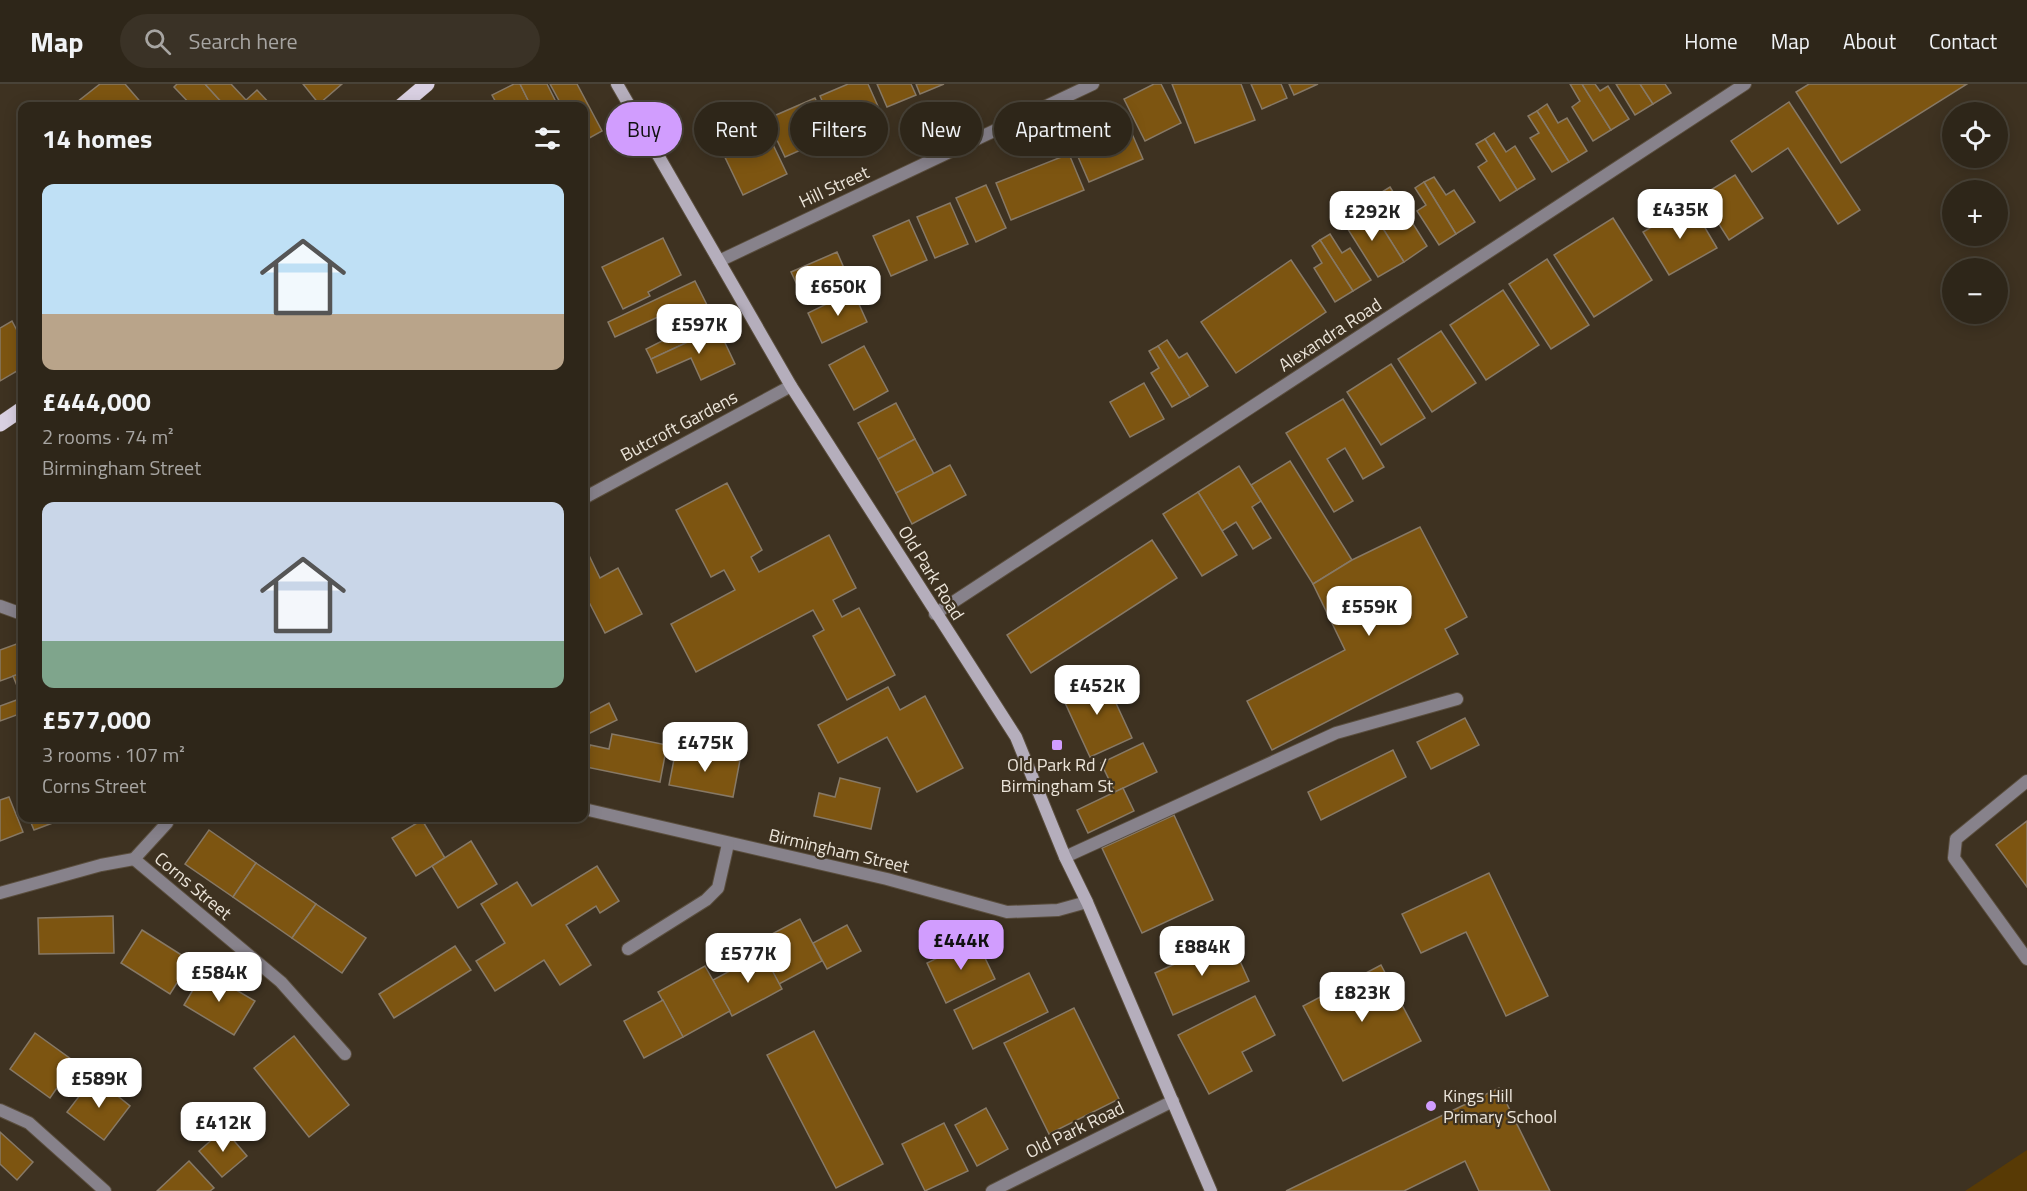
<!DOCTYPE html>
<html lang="en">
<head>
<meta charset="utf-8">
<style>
	body { margin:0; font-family:"Titillium Web",sans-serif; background:#3a3226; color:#f1f3f6; height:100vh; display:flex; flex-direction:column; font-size:22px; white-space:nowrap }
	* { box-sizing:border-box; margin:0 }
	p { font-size:20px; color:#a7a5a2 }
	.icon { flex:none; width:33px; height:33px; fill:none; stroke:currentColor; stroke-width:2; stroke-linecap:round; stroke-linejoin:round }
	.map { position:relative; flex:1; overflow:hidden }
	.drawer { position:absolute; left:18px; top:18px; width:570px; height:720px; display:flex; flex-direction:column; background:#2e2619; border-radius:12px; box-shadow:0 3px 15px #0003,0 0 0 2px #494338 }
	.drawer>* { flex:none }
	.hud { position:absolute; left:606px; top:18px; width:570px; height:54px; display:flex; gap:12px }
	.controls { position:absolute; left:1942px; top:18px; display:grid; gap:12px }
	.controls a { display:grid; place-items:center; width:66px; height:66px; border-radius:50%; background:#2e2619; box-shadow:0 3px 15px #0003,0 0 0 2px #494338; font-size:30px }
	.price { position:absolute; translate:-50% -51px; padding:0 14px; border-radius:12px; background:#fff; color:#222; font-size:20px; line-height:39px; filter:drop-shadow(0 2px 3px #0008) }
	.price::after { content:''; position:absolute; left:50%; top:36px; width:18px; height:14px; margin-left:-9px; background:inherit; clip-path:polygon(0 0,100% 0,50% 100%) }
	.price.current { background:#d19dfe; color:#111 }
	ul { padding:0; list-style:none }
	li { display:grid; align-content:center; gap:12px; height:318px; padding:0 24px }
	li span { display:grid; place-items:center; height:186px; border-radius:12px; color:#555 }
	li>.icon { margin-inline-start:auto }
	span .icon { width:108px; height:108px; fill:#fffc; stroke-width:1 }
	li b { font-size:26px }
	h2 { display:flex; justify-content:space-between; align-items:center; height:72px; padding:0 24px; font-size:26px }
	.tag { padding:0 21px; border-radius:27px; background:#2e2619; box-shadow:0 3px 15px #0003,0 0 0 2px #494338; font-size:21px; line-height:54px }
	.tag.current { background:#d19dfe; color:#111 }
	header { display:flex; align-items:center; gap:36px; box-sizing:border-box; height:84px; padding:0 30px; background:#2e2619; border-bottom:2px solid #494338 }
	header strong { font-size:28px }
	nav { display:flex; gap:33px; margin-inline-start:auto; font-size:21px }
	.search { width:420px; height:54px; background:#3a3226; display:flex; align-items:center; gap:15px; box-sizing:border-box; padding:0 21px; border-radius:33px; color:#a7a5a2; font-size:22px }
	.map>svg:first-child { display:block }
	.green { fill:#583a05 }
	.building { fill:#7d5511; stroke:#877966; stroke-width:1.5 }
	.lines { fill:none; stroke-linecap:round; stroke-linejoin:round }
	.lane-casing { stroke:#5a4e3e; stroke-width:14 }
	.street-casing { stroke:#5a4e3e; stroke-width:14 }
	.secondary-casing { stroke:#5a4e3e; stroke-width:14 }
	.primary-casing { stroke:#5a4e3e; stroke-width:16 }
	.lane { stroke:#87828b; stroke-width:12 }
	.street { stroke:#87828b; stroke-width:12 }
	.secondary { stroke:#b5aebc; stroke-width:12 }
	.primary { stroke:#d9d0e2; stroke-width:15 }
	.poi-dot { fill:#d19dfe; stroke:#3e3221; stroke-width:2 }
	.labels { text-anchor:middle; stroke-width:4.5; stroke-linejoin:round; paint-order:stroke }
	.street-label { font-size:18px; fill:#ebe4d9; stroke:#3e3221 }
	.poi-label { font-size:18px; fill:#ebe4d9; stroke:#3e3221 }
</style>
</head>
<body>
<header>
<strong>Map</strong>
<div class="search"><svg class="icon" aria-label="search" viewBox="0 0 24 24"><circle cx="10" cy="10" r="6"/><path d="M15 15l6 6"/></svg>Search here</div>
<nav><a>Home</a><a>Map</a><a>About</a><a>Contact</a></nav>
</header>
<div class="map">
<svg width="2027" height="1107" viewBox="0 0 2027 1107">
	<rect width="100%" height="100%" fill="#3e3221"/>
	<polygon class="green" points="2027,1066 2027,1107 1965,1107"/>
	<g class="building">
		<polygon points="100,0 125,0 144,22 72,22"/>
		<polygon points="177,0 205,0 225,22 192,22 174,3"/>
		<polygon points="205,0 231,0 246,16 257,6 272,22 225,22"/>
		<polygon points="303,0 342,0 319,20"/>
		<polygon points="514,0 520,0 531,22 498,22 492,11"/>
		<polygon points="520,0 547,0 558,22 531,22"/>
		<polygon points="550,0 577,0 602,47 584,57 584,22 562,22"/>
		<polygon points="848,0 868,0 881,29 836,49 820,12"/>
		<polygon points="877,0 911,0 916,11 887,23"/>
		<polygon points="916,0 944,0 920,10"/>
		<polygon points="1154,0 1161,0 1181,39 1145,57 1124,15"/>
		<polygon points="1172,0 1241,0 1255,36 1195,59"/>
		<polygon points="1251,0 1281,0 1287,14 1262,25"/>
		<polygon points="1289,0 1318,0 1294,11"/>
		<polygon points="1570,0 1582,0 1611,46 1593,57 1572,23 1580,17"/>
		<polygon points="1582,0 1595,0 1600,7 1608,2 1629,35 1611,46"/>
		<polygon points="1616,0 1640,0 1653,20 1635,31"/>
		<polygon points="1640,0 1665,0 1671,9 1653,20"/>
		<polygon points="1809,0 1967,0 1841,79 1796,8"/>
		<polygon points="815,14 832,52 785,73 767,35"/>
		<polygon points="1789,18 1860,126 1838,140 1788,64 1752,88 1731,57"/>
		<polygon points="1547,20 1558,39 1567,34 1587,67 1569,78 1537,27"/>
		<polygon points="1537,27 1569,78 1552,88 1530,54 1539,49 1528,32"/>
		<polygon points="1126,36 1143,75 1089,98 1072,59"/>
		<polygon points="766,46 787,90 743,111 722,67"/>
		<polygon points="1494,49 1506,68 1515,62 1535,95 1517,106 1485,55"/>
		<polygon points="1485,55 1517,106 1500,117 1478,83 1487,77 1476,60"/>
		<polygon points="1069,70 1084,106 1011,136 996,99"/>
		<polygon points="1735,91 1763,134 1729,156 1701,112"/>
		<polygon points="1434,93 1446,111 1454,106 1475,138 1456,150 1424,98"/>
		<polygon points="1424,98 1456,150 1439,161 1417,127 1426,121 1415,104"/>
		<polygon points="986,101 1006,144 976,158 956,114"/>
		<polygon points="1390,103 1427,162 1404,178 1382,143 1388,140 1372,114"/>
		<polygon points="950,119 968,160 935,174 917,133"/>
		<polygon points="1356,120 1374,149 1382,143 1404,178 1378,193 1339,131"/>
		<polygon points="1691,120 1717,164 1669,191 1643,148"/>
		<polygon points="1613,134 1652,196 1594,233 1554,171"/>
		<polygon points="909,136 927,176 891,192 873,152"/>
		<polygon points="1330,150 1342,169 1350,164 1371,196 1353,207 1320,156"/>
		<polygon points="663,154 681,191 648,208 650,212 623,225 602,183"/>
		<polygon points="1320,156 1353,207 1335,218 1314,184 1322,179 1312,162"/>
		<polygon points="837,168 851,200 806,220 791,188"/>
		<polygon points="1547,175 1589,241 1551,265 1509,200"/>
		<polygon points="1291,176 1326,228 1236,289 1201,238"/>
		<polygon points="695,197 709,225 666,245 660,232 615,253 608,238"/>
		<polygon points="1503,206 1539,261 1486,296 1450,241"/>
		<polygon points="853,207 867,238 822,259 808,229"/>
		<polygon points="709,225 718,244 651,275 646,265 670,253 666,245"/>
		<polygon points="12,237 22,256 22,284 0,297 0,244"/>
		<polygon points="718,244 735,280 701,296 691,274 657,289 651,275"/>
		<polygon points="1441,247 1476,299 1432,328 1398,275"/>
		<polygon points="1167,256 1179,274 1187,269 1208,302 1190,313 1158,262"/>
		<polygon points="864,262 888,307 854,326 829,281"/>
		<polygon points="1158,262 1190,313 1172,323 1151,289 1159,284 1149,267"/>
		<polygon points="1391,280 1425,334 1381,361 1347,308"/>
		<polygon points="1144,299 1164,335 1130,353 1110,318"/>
		<polygon points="1343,315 1384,383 1363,395 1345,364 1327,375 1353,417 1334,428 1286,349"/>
		<polygon points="896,319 915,355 878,375 858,339"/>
		<polygon points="915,355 934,390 896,409 878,375"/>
		<polygon points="1290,377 1352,476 1313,500 1251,401"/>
		<polygon points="950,381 966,411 912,440 896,409"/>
		<polygon points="1239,382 1261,417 1252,423 1271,454 1253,465 1236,438 1222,447 1198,408"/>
		<polygon points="727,399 762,466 751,473 759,488 829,451 856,504 833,516 842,533 859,524 895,591 847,616 813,552 824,546 813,526 696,588 671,540 735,506 724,486 711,493 676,426"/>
		<polygon points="1198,408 1237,471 1202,492 1163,430"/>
		<polygon points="1420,443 1467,533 1445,545 1458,570 1272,666 1247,617 1345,566 1313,500 1352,476"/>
		<polygon points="1152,456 1177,494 1031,589 1007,551"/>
		<polygon points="584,461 600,494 618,484 642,530 605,549 590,520 584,524"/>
		<polygon points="22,558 22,589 0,597 0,566"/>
		<polygon points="22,589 22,629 0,637 0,622 22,614 13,592"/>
		<polygon points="1103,591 1132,654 1090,673 1061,610"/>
		<polygon points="888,603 900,626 925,612 963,684 917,708 887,653 838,679 818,641"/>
		<polygon points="609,619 617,636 584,652 584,632"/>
		<polygon points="1465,634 1479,661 1431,685 1417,658"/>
		<polygon points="612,650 667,661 660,698 586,683 590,661 609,665"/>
		<polygon points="1143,659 1157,688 1115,708 1101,679"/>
		<polygon points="676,665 740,676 733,713 669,701"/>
		<polygon points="1393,666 1406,693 1321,736 1308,708"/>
		<polygon points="840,694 880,704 871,745 814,732 819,709 835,713"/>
		<polygon points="1123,704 1134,727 1088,749 1077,726"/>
		<polygon points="9,713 23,748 0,757 0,716"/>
		<polygon points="1174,731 1213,816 1142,849 1102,764"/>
		<polygon points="29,734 66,734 34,746"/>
		<polygon points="422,736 445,774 416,792 392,754"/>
		<polygon points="2027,737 2027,803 1996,761"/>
		<polygon points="209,746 256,779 233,813 185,780"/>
		<polygon points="471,757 497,800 458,824 432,782"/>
		<polygon points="256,779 316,820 292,854 233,813"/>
		<polygon points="597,782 619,817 600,829 596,822 566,841 591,881 560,901 544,876 495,907 476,877 505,859 481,820 517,798 532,822"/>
		<polygon points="1489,789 1548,912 1506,932 1466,848 1421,869 1402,830"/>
		<polygon points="316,820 366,854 342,889 292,854"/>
		<polygon points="113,832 114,869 39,870 38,834"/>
		<polygon points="800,835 822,877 779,900 757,858"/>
		<polygon points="847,841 861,867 827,885 813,859"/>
		<polygon points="142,846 191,877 170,910 121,879"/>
		<polygon points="976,855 995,895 946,919 927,879"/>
		<polygon points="1230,855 1249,897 1173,931 1155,889"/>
		<polygon points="455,862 471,886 394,934 379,910"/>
		<polygon points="763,869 782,905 732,932 713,896"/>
		<polygon points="1381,881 1421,957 1343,997 1303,922"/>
		<polygon points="705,882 730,927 683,953 658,908"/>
		<polygon points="204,887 255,917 234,951 184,921"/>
		<polygon points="1029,889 1048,928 973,965 954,926"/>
		<polygon points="1255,912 1275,951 1242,968 1252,987 1209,1010 1178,951"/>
		<polygon points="663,916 683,953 644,974 624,937"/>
		<polygon points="1074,924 1119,1015 1049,1050 1004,959"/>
		<polygon points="814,947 883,1080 836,1104 767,971"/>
		<polygon points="35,949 75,978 50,1014 10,985"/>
		<polygon points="294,952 349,1021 309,1053 254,984"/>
		<polygon points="94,993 130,1022 104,1056 67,1028"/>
		<polygon points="1499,1004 1550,1107 1479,1107 1465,1077 1404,1107 1286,1107"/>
		<polygon points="986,1024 1008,1065 977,1082 955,1041"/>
		<polygon points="944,1039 968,1087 925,1107 902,1060"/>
		<polygon points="224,1045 247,1072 222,1093 199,1067"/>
		<polygon points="0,1048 33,1078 17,1096 0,1080"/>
		<polygon points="189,1077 214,1104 210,1107 157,1107"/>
	</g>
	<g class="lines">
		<defs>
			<g id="lane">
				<polyline points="2027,697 1956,755 1954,774 2027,875"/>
				<polyline points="1065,773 1336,649 1457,615"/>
			</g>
			<g id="street">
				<polyline points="719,177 1093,0"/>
				<polyline points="584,414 791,302"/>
				<polyline points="0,522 22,530"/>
				<polyline points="935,530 1745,0"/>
				<polyline points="584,725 887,795 1007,828 1058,826 1087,818"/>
				<polyline points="168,734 167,739 134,775 281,898 345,970"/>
				<polyline points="0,809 101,781 134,775"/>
				<polyline points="628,865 706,816 718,804 728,760"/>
				<polyline points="0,1026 29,1039 105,1107"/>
				<polyline points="992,1107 1173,1017"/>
			</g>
			<polyline id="secondary" points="617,0 791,302 1016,653 1065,773 1087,818 1211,1107"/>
			<g id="primary">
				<polyline points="401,22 427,0"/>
				<polyline points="0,340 22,325"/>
			</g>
		</defs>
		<use href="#lane" class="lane-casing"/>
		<use href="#street" class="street-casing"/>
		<use href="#secondary" class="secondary-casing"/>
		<use href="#primary" class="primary-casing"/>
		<use href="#lane" class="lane"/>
		<use href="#street" class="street"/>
		<use href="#secondary" class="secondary"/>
		<use href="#primary" class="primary"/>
	</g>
	<g class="poi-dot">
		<rect x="1051" y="655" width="12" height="12" rx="3"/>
		<circle cx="1431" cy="1022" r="6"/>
	</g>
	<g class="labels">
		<g class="street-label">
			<text transform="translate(834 103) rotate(-25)" y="6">Hill Street</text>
			<text transform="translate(1330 251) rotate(-33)" y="6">Alexandra Road</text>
			<text transform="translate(679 342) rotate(-28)" y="6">Butcroft Gardens</text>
			<text transform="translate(931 489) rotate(58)" y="6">Old Park Road</text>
			<text transform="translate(839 767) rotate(13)" y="6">Birmingham Street</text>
			<text transform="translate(193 802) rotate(40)" y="6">Corns Street</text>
			<text transform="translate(1075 1046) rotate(-26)" y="6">Old Park Road</text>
		</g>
		<g class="poi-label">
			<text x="1057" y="687">Old Park Rd /<tspan x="1057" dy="21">Birmingham St</tspan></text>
			<text x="1443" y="1018" text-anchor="start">Kings Hill<tspan x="1443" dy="21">Primary School</tspan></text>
		</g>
	</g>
</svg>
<div class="controls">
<a><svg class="icon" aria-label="locate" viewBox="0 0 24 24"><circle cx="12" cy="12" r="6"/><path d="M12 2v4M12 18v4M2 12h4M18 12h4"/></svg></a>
<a>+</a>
<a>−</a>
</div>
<b class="price" style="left:1680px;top:156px">£435K</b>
<b class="price" style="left:1372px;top:158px">£292K</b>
<b class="price" style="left:838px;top:233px">£650K</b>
<b class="price" style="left:699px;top:271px">£597K</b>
<b class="price" style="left:1369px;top:553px">£559K</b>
<b class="price" style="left:1097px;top:632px">£452K</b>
<b class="price" style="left:705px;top:689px">£475K</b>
<b class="price current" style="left:961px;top:887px">£444K</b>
<b class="price" style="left:1202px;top:893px">£884K</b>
<b class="price" style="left:748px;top:900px">£577K</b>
<b class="price" style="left:219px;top:919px">£584K</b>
<b class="price" style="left:1362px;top:939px">£823K</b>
<b class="price" style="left:99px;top:1025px">£589K</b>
<b class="price" style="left:223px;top:1069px">£412K</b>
<div class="hud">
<a class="tag current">Buy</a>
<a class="tag">Rent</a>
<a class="tag">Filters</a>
<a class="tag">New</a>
<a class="tag">Apartment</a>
</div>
<section class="drawer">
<h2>14 homes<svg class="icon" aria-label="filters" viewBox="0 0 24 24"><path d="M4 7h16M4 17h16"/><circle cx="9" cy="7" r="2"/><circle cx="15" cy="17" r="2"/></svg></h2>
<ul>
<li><span style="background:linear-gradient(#bfe0f5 70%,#b9a48a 0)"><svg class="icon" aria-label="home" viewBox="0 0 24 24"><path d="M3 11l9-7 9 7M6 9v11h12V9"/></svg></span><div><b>£444,000</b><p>2 rooms · 74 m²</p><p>Birmingham Street</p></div></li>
<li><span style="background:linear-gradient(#c9d6e8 75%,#7fa58c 0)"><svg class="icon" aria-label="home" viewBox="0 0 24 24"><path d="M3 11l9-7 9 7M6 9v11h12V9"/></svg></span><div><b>£577,000</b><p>3 rooms · 107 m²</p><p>Corns Street</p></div></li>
</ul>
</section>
</div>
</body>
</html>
